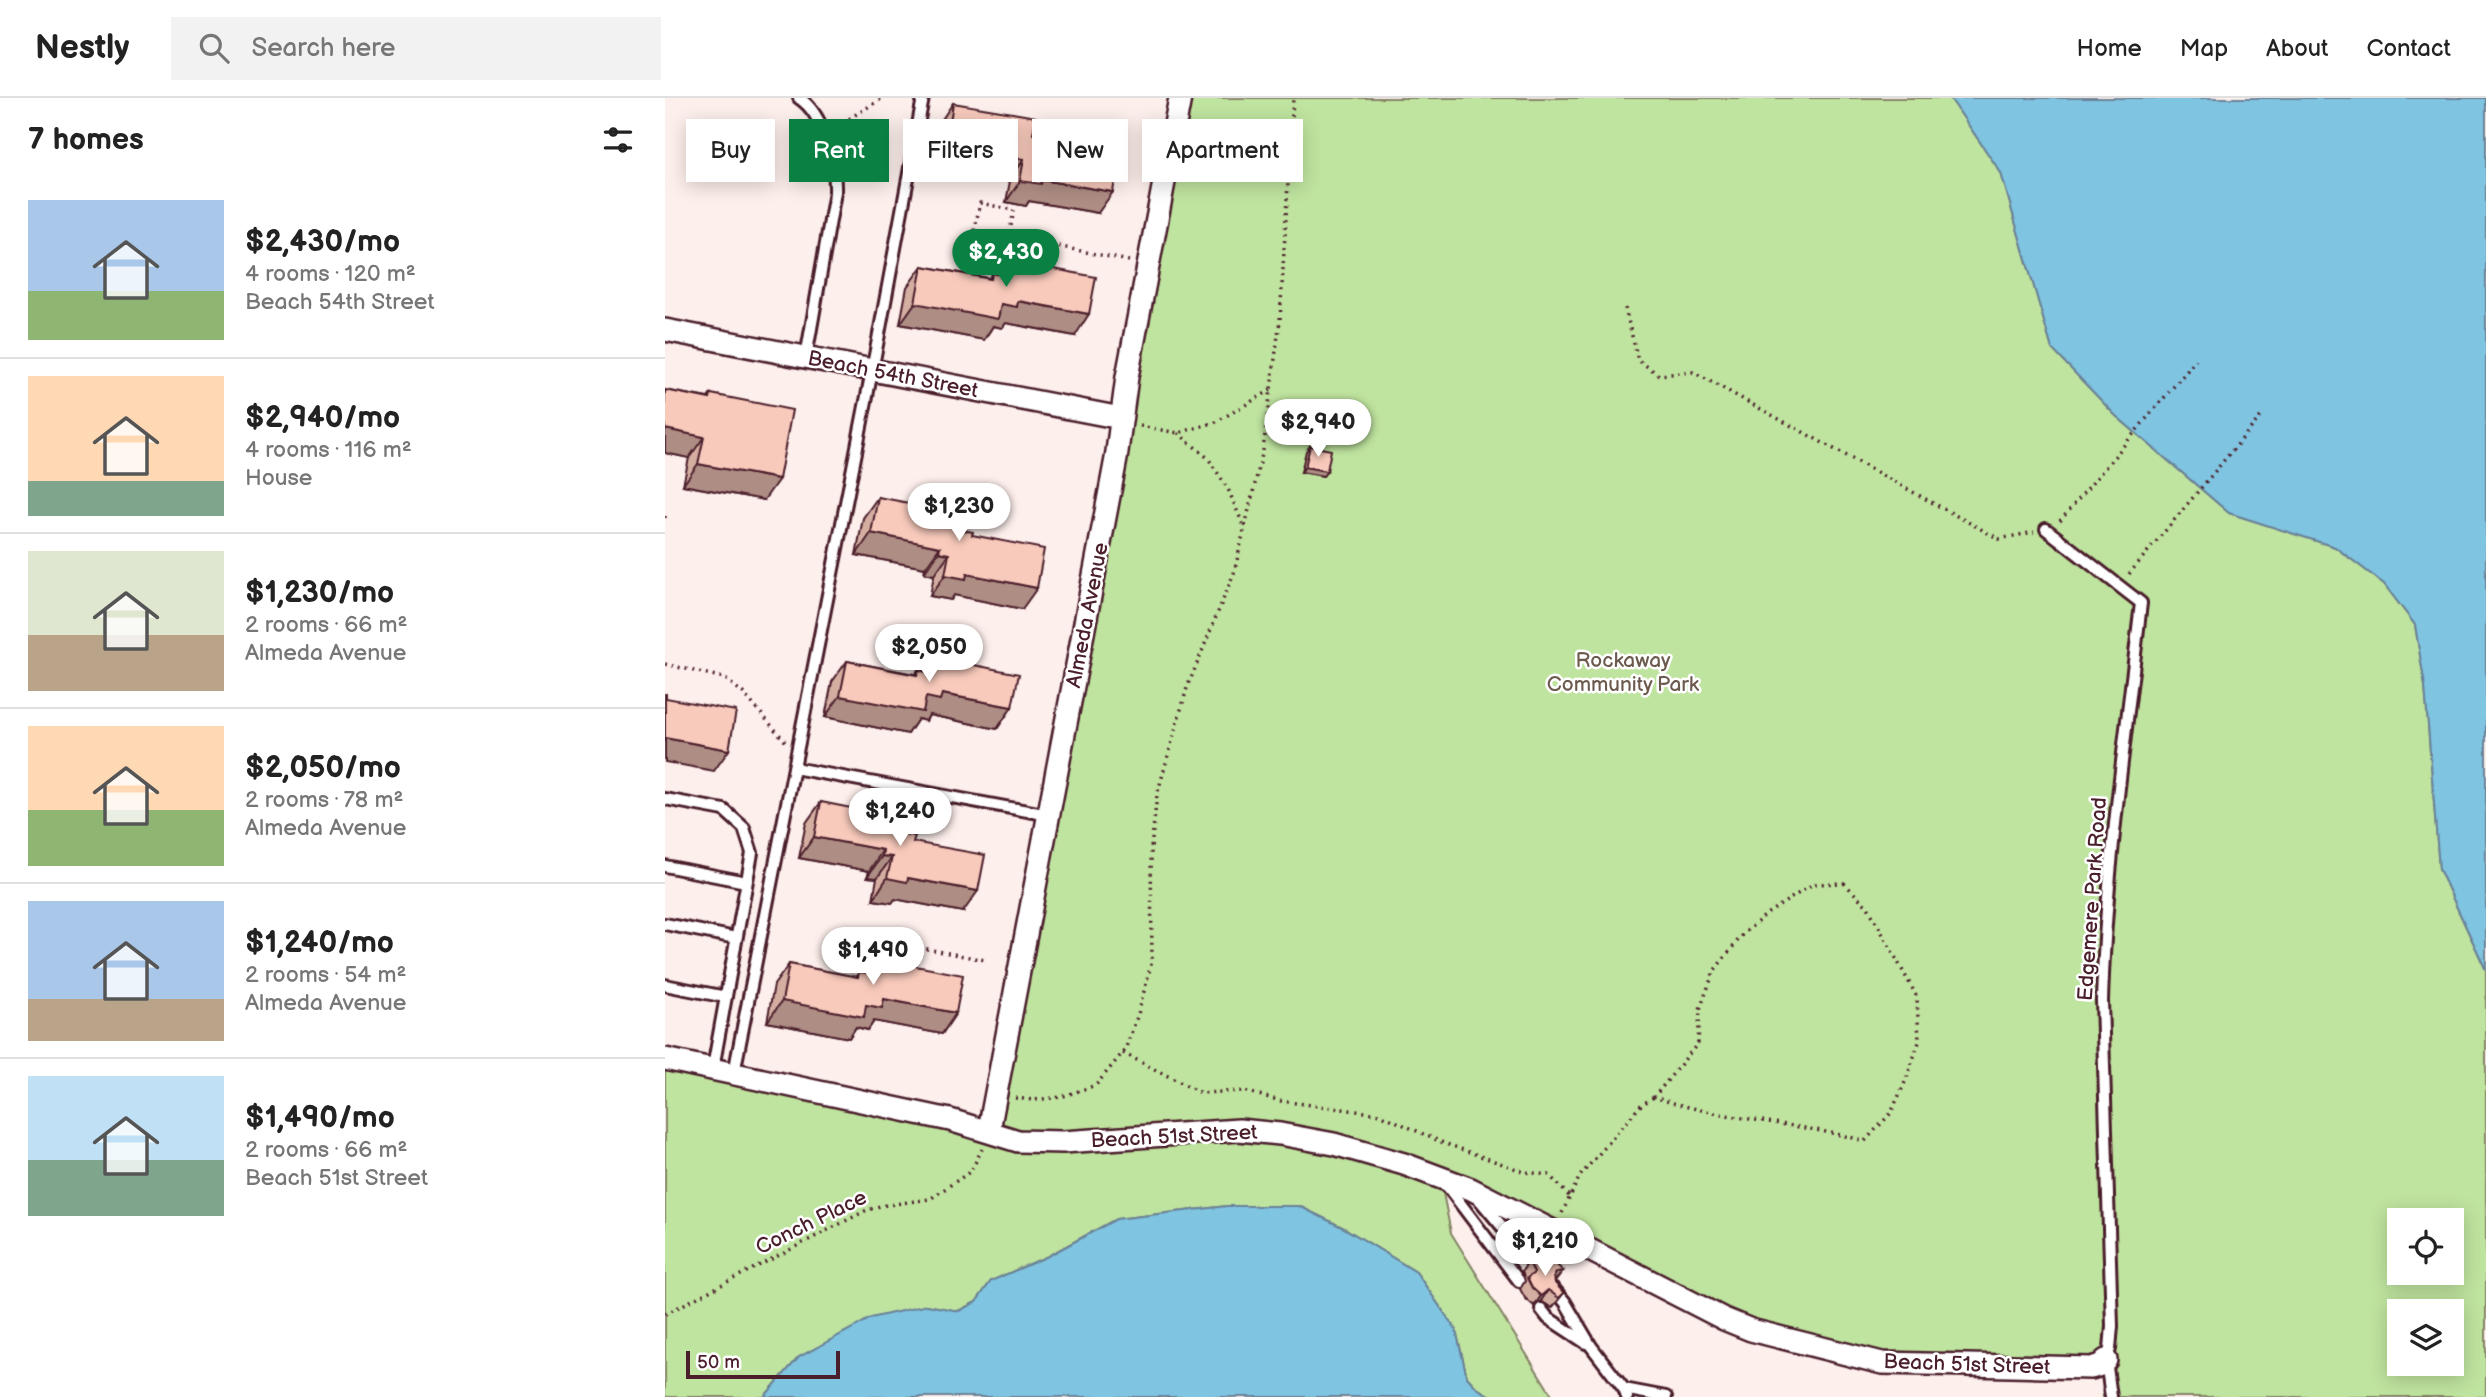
<!DOCTYPE html>
<html lang="en">
<head>
<meta charset="utf-8">
<style>
	body { margin:0; font-family:"Balsamiq Sans",sans-serif; background:#f2f2f2; color:#222; height:100vh; display:flex; flex-direction:column; font-size:26px; white-space:nowrap }
	* { box-sizing:border-box; margin:0 }
	p { font-size:23px; color:#767676 }
	.icon { flex:none; width:38px; height:38px; fill:none; stroke:currentColor; stroke-width:2; stroke-linecap:round; stroke-linejoin:round }
	.map { position:relative; flex:1; overflow:hidden }
	.drawer { display:flex; flex-direction:column; background:#fff; width:665px }
	.drawer>* { flex:none }
	.top-card { position:absolute; left:21px; top:21px; width:665px; height:63px; display:flex; gap:14px }
	.fabs { position:absolute; left:1722px; top:1110px; display:grid; gap:14px }
	.fabs a { display:grid; place-items:center; width:77px; height:77px; border-radius:0px; background:#fff; box-shadow:0 4px 18px #0003; font-size:35px }
	.scale { position:absolute; left:21px; bottom:18px; width:154px; box-sizing:border-box; padding-left:7px; border:4px solid #4a1f2b; border-top:0; font-size:19px; line-height:24px; white-space:nowrap; color:#4a1f2b; -webkit-text-stroke:5px #fff; paint-order:stroke }
	.price { position:absolute; translate:-50% -60px; padding:0 16px; border-radius:24px; background:#fff; color:#222; font-size:23px; line-height:46px; filter:drop-shadow(0 2px 4px #0008) }
	.price::after { content:''; position:absolute; left:50%; top:42px; width:21px; height:16px; margin-left:-10px; background:inherit; clip-path:polygon(0 0,100% 0,50% 100%) }
	.price.selected { background:#0b8043; color:#fff }
	ul { padding:0; list-style:none }
	li { display:flex; align-items:center; gap:21px; height:175px; padding:0 28px }
	li+li { border-top:2px solid #e0e0e0 }
	li span { display:grid; place-items:center; flex:none; width:196px; height:140px; border-radius:0px; color:#555 }
	li>.icon { margin-inline-start:auto }
	span .icon { width:84px; height:84px; fill:#fffc; stroke-width:1 }
	li b { font-size:30px }
	h2 { display:flex; justify-content:space-between; align-items:center; height:84px; padding:0 28px; font-size:30px }
	.pill { padding:0 24px; border-radius:0px; background:#fff; box-shadow:0 4px 18px #0003; font-size:24px; line-height:63px }
	.pill.selected { background:#0b8043; color:#fff }
	header { display:flex; align-items:center; gap:42px; box-sizing:border-box; height:98px; padding:0 35px; background:#fff; border-bottom:2px solid #e0e0e0 }
	header strong { font-size:33px }
	nav { display:flex; gap:38px; margin-inline-start:auto; font-size:24px }
	.search { width:490px; height:63px; background:#f2f2f2; display:flex; align-items:center; gap:18px; box-sizing:border-box; padding:0 24px; border-radius:0px; color:#767676; font-size:26px }
	main { display:flex; flex:1; min-height:0 }
	.map>svg:first-child { display:block }
	.green { fill:#bfe49f; stroke:#848265; stroke-width:2; fill-rule:evenodd }
	.water { fill:#7fc4e0; stroke:#6a8298; stroke-width:2 }
	.lines { fill:none; stroke-linecap:round; stroke-linejoin:round }
	.lane-casing { stroke:#4a1f2b; stroke-width:16 }
	.street-casing { stroke:#4a1f2b; stroke-width:26 }
	.path { stroke:#4a1f2b; stroke-width:3.5; stroke-dasharray:2 5; stroke-linecap:butt }
	.lane { stroke:#fff; stroke-width:10 }
	.street { stroke:#fff; stroke-width:21 }
	.wall { fill:#d5aea2; stroke:#4a1f2b; stroke-width:2 }
	.shaded-wall { fill:#ae8d84; stroke:#4a1f2b; stroke-width:2 }
	.building { fill:#f8cabc; stroke:#4a1f2b; stroke-width:2 }
	.labels { text-anchor:middle; stroke-width:5; stroke-linejoin:round; paint-order:stroke }
	.street-label { font-size:21px; fill:#4a1f2b; stroke:#fff }
	.park-label { font-size:21px; fill:#6d5a4e; stroke:#fff }
</style>
</head>
<body>
<header>
<strong>Nestly</strong>
<div class="search"><svg class="icon" aria-label="search" viewBox="0 0 24 24"><circle cx="10" cy="10" r="6"/><path d="M15 15l6 6"/></svg>Search here</div>
<nav><a>Home</a><a>Map</a><a>About</a><a>Contact</a></nav>
</header>
<main>
<section class="drawer">
<h2>7 homes<svg class="icon" aria-label="filters" viewBox="0 0 24 24"><path d="M4 7h16M4 17h16"/><circle cx="9" cy="7" r="2"/><circle cx="15" cy="17" r="2"/></svg></h2>
<ul>
<li><span style="background:linear-gradient(#a9c7e8 65%,#8fb573 0)"><svg class="icon" aria-label="home" viewBox="0 0 24 24"><path d="M3 11l9-7 9 7M6 9v11h12V9"/></svg></span><div><b>$2,430/mo</b><p>4 rooms · 120 m²</p><p>Beach 54th Street</p></div></li>
<li><span style="background:linear-gradient(#ffd9b3 75%,#7fa58c 0)"><svg class="icon" aria-label="home" viewBox="0 0 24 24"><path d="M3 11l9-7 9 7M6 9v11h12V9"/></svg></span><div><b>$2,940/mo</b><p>4 rooms · 116 m²</p><p>House</p></div></li>
<li><span style="background:linear-gradient(#dfe7d0 60%,#b9a48a 0)"><svg class="icon" aria-label="home" viewBox="0 0 24 24"><path d="M3 11l9-7 9 7M6 9v11h12V9"/></svg></span><div><b>$1,230/mo</b><p>2 rooms · 66 m²</p><p>Almeda Avenue</p></div></li>
<li><span style="background:linear-gradient(#ffd9b3 60%,#8fb573 0)"><svg class="icon" aria-label="home" viewBox="0 0 24 24"><path d="M3 11l9-7 9 7M6 9v11h12V9"/></svg></span><div><b>$2,050/mo</b><p>2 rooms · 78 m²</p><p>Almeda Avenue</p></div></li>
<li><span style="background:linear-gradient(#a9c7e8 70%,#b9a48a 0)"><svg class="icon" aria-label="home" viewBox="0 0 24 24"><path d="M3 11l9-7 9 7M6 9v11h12V9"/></svg></span><div><b>$1,240/mo</b><p>2 rooms · 54 m²</p><p>Almeda Avenue</p></div></li>
<li><span style="background:linear-gradient(#bfe0f5 60%,#7fa58c 0)"><svg class="icon" aria-label="home" viewBox="0 0 24 24"><path d="M3 11l9-7 9 7M6 9v11h12V9"/></svg></span><div><b>$1,490/mo</b><p>2 rooms · 66 m²</p><p>Beach 51st Street</p></div></li>
</ul>
</section>
<div class="map">
<svg width="1821" height="1299" viewBox="0 0 1821 1299">
	<rect width="100%" height="100%" fill="#fdefeb"/>
	<filter id="ink" filterUnits="userSpaceOnUse"><feTurbulence type="fractalNoise" baseFrequency=".0143" numOctaves="2"/><feDisplacementMap in="SourceGraphic" scale="14" xChannelSelector="R" yChannelSelector="G"/><feConvolveMatrix kernelMatrix="1 2 1 2 8 2 1 2 1" color-interpolation-filters="sRGB"/></filter>
	<g filter="url(#ink)">
		<path class="green" d="M 515,0 L 1285,0 L 1336,75 L 1387,251 L 1450,317 L 1564,415 L 1670,449 L 1719,486 L 1750,527 L 1760,588 L 1774,771 L 1821,872 L 1821,1299 L 1438,1299 L 1441,1264 L 1229,1267 L 1099,1236 L 775,1080 L 786,1135 L 888,1299 L 827,1299 L 812,1290 L 802,1279 L 791,1232 L 751,1174 L 679,1130 L 634,1108 L 562,1108 L 451,1121 L 383,1158 L 326,1183 L 311,1204 L 293,1213 L 262,1207 L 134,1259 L 99,1299 L 0,1299 L 0,961 L 323,1032 ZM 1734,1122 L 1787,1122 L 1787,1174 L 1734,1174 ZM 1734,1213 L 1787,1213 L 1787,1265 L 1734,1265 Z"/>
		<g class="water">
			<polygon points="1285,0 1821,0 1821,872 1774,771 1760,588 1750,527 1719,486 1670,449 1564,415 1450,317 1387,251 1336,75"/>
			<polygon points="562,1108 634,1108 679,1130 751,1174 791,1232 802,1279 812,1290 827,1299 99,1299 134,1259 206,1220 262,1207 294,1213 311,1204 326,1183 383,1158 451,1121"/>
		</g>
		<g class="lines">
			<defs>
				<g id="lane">
					<path d="M 134,0 C 159,16 171,66 170,94 L 141,259"/>
					<path d="M 1381,431 L 1476,505 C 1461,637 1441,770 1437,903 L 1447,1228 L 1445,1251 L 1441,1262 L 1446,1299"/>
					<polyline points="129,670 384,717"/>
					<polyline points="0,701 59,712 79,730 87,755 48,970"/>
					<polyline points="0,768 81,784"/>
					<polyline points="0,826 71,840"/>
					<polyline points="0,887 61,899"/>
					<polyline points="69,975 212,247 258,0"/>
					<polyline points="779,1084 854,1183"/>
					<polyline points="814,1101 871,1169"/>
					<polyline points="889,1191 900,1204 926,1248 959,1291 962,1299"/>
					<polyline points="876,1211 883,1220 921,1245"/>
					<polyline points="959,1291 1001,1299"/>
				</g>
				<g id="street">
					<polyline points="0,232 456,320"/>
					<polyline points="0,961 285,1022 353,1043 398,1044 574,1032 615,1036 669,1046 739,1066 806,1091 1059,1221 1086,1232 1217,1265 1426,1270 1436,1267 1441,1262"/>
					<polyline points="324,1032 451,361 462,279 515,0"/>
				</g>
			</defs>
			<use href="#lane" class="lane-casing"/>
			<use href="#street" class="street-casing"/>
			<g class="path">
				<polyline points="172,28 218,0"/>
				<polyline points="344,138 339,163 305,156 315,105 349,112 344,138 464,163"/>
				<polyline points="960,210 973,262 994,277 1028,274 1334,441 1369,434"/>
				<polyline points="475,328 513,335 551,324 606,292"/>
				<polyline points="513,335 543,360 563,391 579,429"/>
				<polyline points="0,418 0,423"/>
				<polyline points="1395,423 1531,262"/>
				<polyline points="1464,476 1597,317"/>
				<polyline points="0,566 59,580 78,595 120,643"/>
				<path d="M 1179,785 L 1203,809 L 1252,899 L 1254,944 L 1241,982 L 1226,1015 L 1200,1043 C 1130,1024 1057,1022 989,999 L 1033,945 L 1035,911 L 1049,873 L 1078,836 L 1103,815 L 1148,786 Z"/>
				<polyline points="220,843 320,862"/>
				<polyline points="458,955 536,995 579,993 616,1003 715,1016 776,1044 860,1074 884,1077 905,1099"/>
				<polyline points="350,1000 368,1002 396,999 431,987 460,952 473,916 487,863 486,750 492,697 522,590 569,475 598,352 615,222 628,0"/>
				<polyline points="897,1115 915,1078 976,1007 989,999"/>
				<polyline points="0,1216 200,1113 215,1108 265,1101 306,1073 317,1051"/>
			</g>
			<use href="#lane" class="lane"/>
			<use href="#street" class="street"/>
		</g>
		<g class="wall">
			<polygon points="288,5 368,36 382,44 433,115 364,103 361,108 341,104 345,83 334,81 335,76 267,64 274,26"/>
			<polygon points="341,157 362,166 410,238 341,225 337,230 328,228 319,242 235,226 242,189 257,168 324,180"/>
			<polygon points="0,292 43,300 46,296 99,402 18,387 24,360 0,355"/>
			<polygon points="645,348 662,373 658,378 636,374 641,353"/>
			<polygon points="213,399 307,437 357,511 289,497 286,502 265,498 269,477 259,475 260,470 191,457 198,420"/>
			<polygon points="266,554 284,562 347,609 332,631 264,617 261,623 253,621 243,636 160,619 167,584 182,563 250,576"/>
			<polygon points="156,704 233,735 248,744 298,814 230,801 227,805 208,802 212,780 202,779 204,773 134,760 141,725"/>
			<polygon points="208,855 229,864 291,915 277,936 209,923 203,932 191,929 184,940 102,924 109,887 124,866 191,879"/>
			<polygon points="864,1163 890,1183 899,1195 887,1210 876,1203 869,1208 860,1200 855,1191 860,1183 857,1173"/>
		</g>
		<g class="shaded-wall">
			<polygon points="282,43 350,55 335,76 267,64"/>
			<polygon points="349,60 359,61 345,83 334,81"/>
			<polygon points="377,82 448,94 433,115 364,103 361,108 341,104 355,83"/>
			<polygon points="353,203 424,216 410,238 341,225 337,230 328,228 319,242 235,226 250,205 336,206"/>
			<polygon points="0,331 39,339 24,360 0,355"/>
			<polygon points="33,366 114,381 99,402 18,387"/>
			<polygon points="640,369 662,373 658,378 636,374"/>
			<polygon points="206,435 275,449 260,470 191,457"/>
			<polygon points="274,454 284,456 269,477 259,475"/>
			<polygon points="302,476 372,490 357,511 289,497 286,502 265,498 280,477"/>
			<polygon points="277,596 347,609 332,631 264,617 261,623 253,621 243,636 160,619 175,598 261,599"/>
			<polygon points="0,640 64,652 49,673 0,664"/>
			<polygon points="149,739 218,752 204,773 134,760"/>
			<polygon points="217,758 227,759 212,780 202,779"/>
			<polygon points="222,780 243,780 313,793 298,814 230,801 227,805 208,802"/>
			<polygon points="219,901 291,915 277,936 209,923 203,932 191,929 184,940 102,924 117,903 201,907"/>
			<polygon points="898,1173 890,1183 884,1185 892,1174"/>
			<polygon points="883,1192 876,1203 869,1208 876,1198"/>
		</g>
		<g class="building">
			<polygon points="288,5 371,19 368,36 383,39 382,44 454,57 448,94 377,82 376,86 355,83 359,61 349,60 350,55 282,43"/>
			<polygon points="341,157 363,161 362,166 431,179 424,216 353,203 352,209 336,206 333,221 250,205 257,168 326,181 327,175 337,177"/>
			<polygon points="0,292 45,301 46,296 127,312 114,381 33,366 39,339 0,331"/>
			<polygon points="645,348 666,352 662,373 640,369"/>
			<polygon points="213,399 295,415 292,431 308,434 307,437 379,451 372,490 302,476 301,481 280,477 284,456 274,454 275,449 206,435"/>
			<polygon points="266,554 285,557 284,562 354,576 347,609 277,596 275,602 261,599 258,614 175,598 182,563 252,577 253,572 262,574"/>
			<polygon points="0,596 1,596 1,600 71,613 64,652 0,640"/>
			<polygon points="156,704 236,720 233,735 250,738 248,744 320,757 313,793 243,780 242,784 222,780 227,759 217,758 218,752 149,739"/>
			<polygon points="208,855 229,860 229,864 298,877 291,915 219,901 217,910 201,907 199,919 117,903 124,866 193,879 194,874 204,875"/>
			<polygon points="869,1159 877,1166 883,1165 886,1161 898,1173 892,1174 889,1178 890,1185 899,1195 894,1200 883,1192 876,1198 867,1190 862,1180 869,1175 864,1163"/>
		</g>
	</g>
	<g class="labels">
		<g class="street-label">
			<text transform="translate(228 276) rotate(11)" y="7">Beach 54th Street</text>
			<text transform="translate(422 517) rotate(-79)" y="7">Almeda Avenue</text>
			<text transform="translate(1427 801) rotate(-86)" y="7">Edgemere Park Road</text>
			<text transform="translate(509 1038) rotate(-3)" y="7">Beach 51st Street</text>
			<text transform="translate(146 1124) rotate(-26)" y="7">Conch Place</text>
			<text transform="translate(1302 1266) rotate(2)" y="7">Beach 51st Street</text>
		</g>
		<g class="park-label">
			<text x="958" y="569">Rockaway<tspan x="958" dy="24">Community Park</tspan></text>
		</g>
	</g>
</svg>
<div class="fabs">
<a><svg class="icon" aria-label="locate" viewBox="0 0 24 24"><circle cx="12" cy="12" r="6"/><path d="M12 2v4M12 18v4M2 12h4M18 12h4"/></svg></a>
<a><svg class="icon" aria-label="layers" viewBox="0 0 24 24"><path d="M12 4l9 5-9 5-9-5zM3 14l9 5 9-5"/></svg></a>
</div>
<div class="scale">50 m</div>
<b class="price selected" style="left:341px;top:191px">$2,430</b>
<b class="price" style="left:653px;top:361px">$2,940</b>
<b class="price" style="left:294px;top:445px">$1,230</b>
<b class="price" style="left:264px;top:586px">$2,050</b>
<b class="price" style="left:235px;top:750px">$1,240</b>
<b class="price" style="left:208px;top:889px">$1,490</b>
<b class="price" style="left:880px;top:1180px">$1,210</b>
<div class="top-card">
<a class="pill">Buy</a>
<a class="pill selected">Rent</a>
<a class="pill">Filters</a>
<a class="pill">New</a>
<a class="pill">Apartment</a>
</div>
</div>
</main>
</body>
</html>
